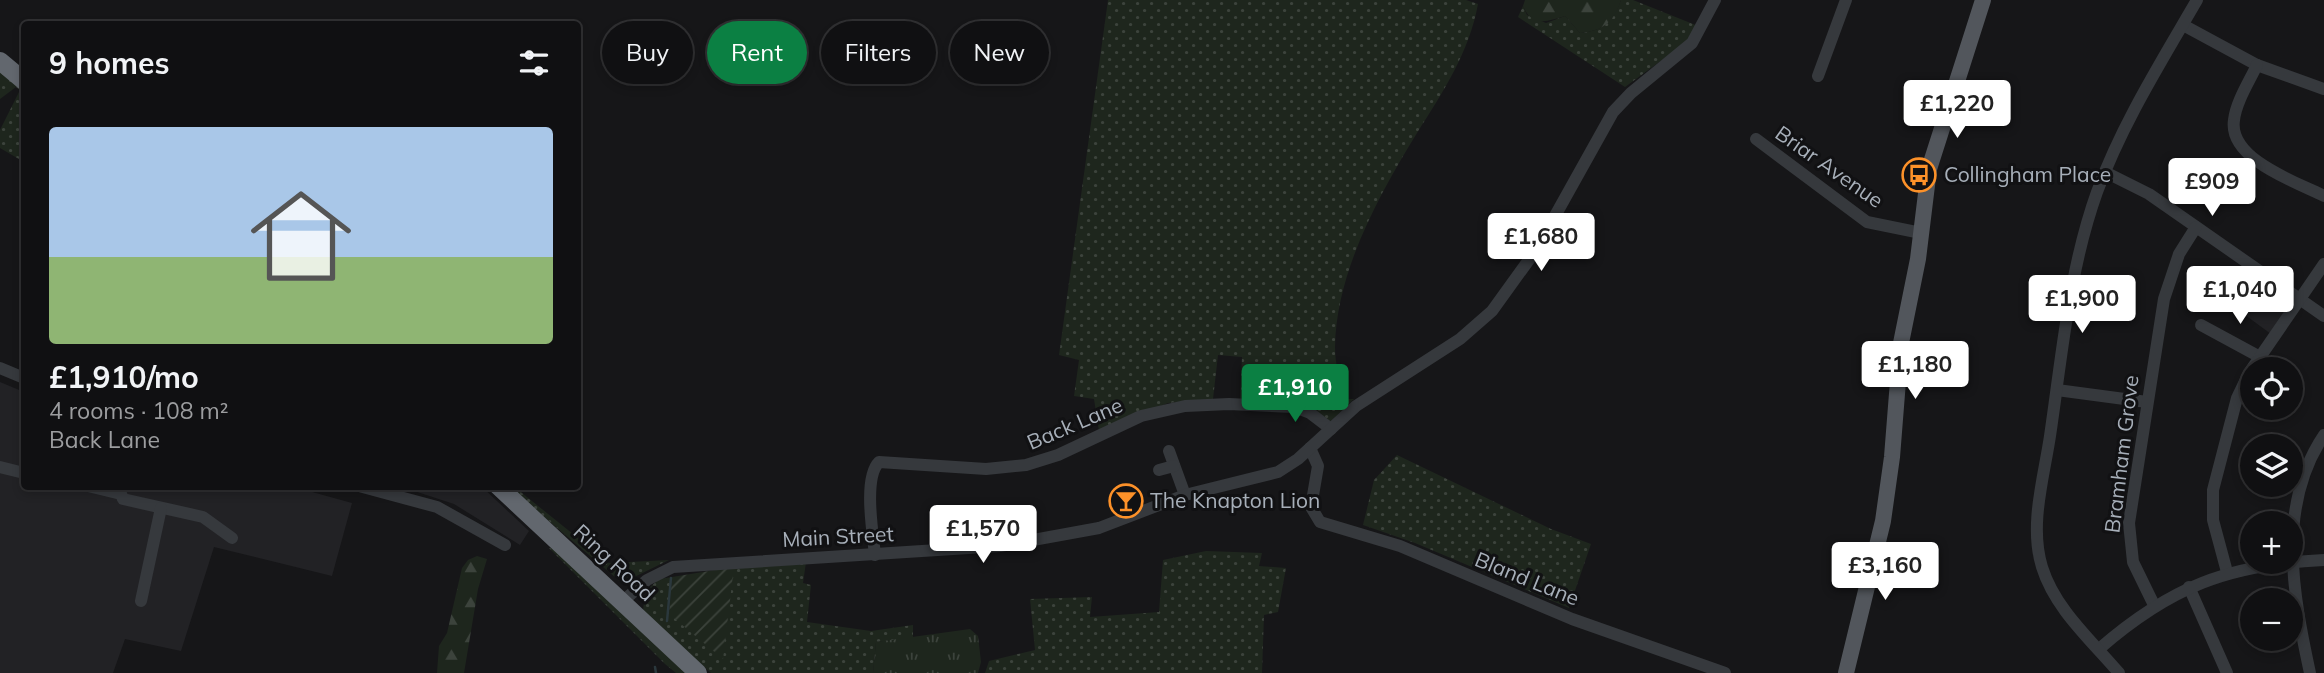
<!DOCTYPE html>
<html lang="en">
<head>
<meta charset="utf-8">
<style>
	body { margin:0; font-family:Mulish,sans-serif; background:#19191b; color:#f1f3f6; height:100vh; display:flex; flex-direction:column; font-size:26px; white-space:nowrap }
	* { box-sizing:border-box; margin:0 }
	p { font-size:23px; color:#9c9d9f }
	.icon { flex:none; width:38px; height:38px; fill:none; stroke:currentColor; stroke-width:2; stroke-linecap:round; stroke-linejoin:round }
	.map { position:relative; flex:1; overflow:hidden }
	.drawer { position:absolute; left:21px; top:21px; width:560px; height:469px; display:flex; flex-direction:column; background:#101012; border-radius:7px; box-shadow:0 4px 10px #0003,0 0 0 2px #303032 }
	.drawer>* { flex:none }
	.top-card { position:absolute; left:602px; top:21px; width:665px; height:63px; display:flex; gap:14px }
	.fabs { position:absolute; left:2240px; top:357px; display:grid; gap:14px }
	.fabs a { display:grid; place-items:center; width:63px; height:63px; border-radius:50%; background:#101012; box-shadow:0 4px 10px #0003,0 0 0 2px #303032; font-size:35px }
	.price { position:absolute; translate:-50% -60px; padding:0 16px; border-radius:7px; background:#fff; color:#222; font-size:23px; line-height:46px; filter:drop-shadow(0 2px 4px #0008) }
	.price::after { content:''; position:absolute; left:50%; top:42px; width:21px; height:16px; margin-left:-10px; background:inherit; clip-path:polygon(0 0,100% 0,50% 100%) }
	.price.on { background:#0b8043; color:#fff }
	ul { padding:0; list-style:none }
	li { display:grid; align-content:center; gap:14px; height:371px; padding:0 28px }
	li span { display:grid; place-items:center; height:217px; border-radius:7px; color:#555 }
	li>.icon { margin-inline-start:auto }
	span .icon { width:126px; height:126px; fill:#fffc; stroke-width:1 }
	li b { font-size:30px }
	h2 { display:flex; justify-content:space-between; align-items:center; height:84px; padding:0 28px; font-size:30px }
	.pill { padding:0 24px; border-radius:32px; background:#101012; box-shadow:0 4px 10px #0003,0 0 0 2px #303032; font-size:24px; line-height:63px }
	.pill.on { background:#0b8043; color:#fff }
	.map>svg:first-child { display:block }
	.built { fill:#222225 }
	.grass { fill:url(#grass-dots) }
	.forest { fill:url(#forest-firs) }
	.park { fill:url(#park-tufts) }
	.garden { fill:url(#garden-furrows) }
	.lines { fill:none; stroke-linecap:round; stroke-linejoin:round }
	.stream { stroke:#2b383d; stroke-width:2.5 }
	.minor { stroke:#36393d; stroke-width:12 }
	.major { stroke:#52565c; stroke-width:16 }
	.highway { stroke:#62676e; stroke-width:18 }
	.labels { text-anchor:middle; stroke-width:6; stroke-linejoin:round; paint-order:stroke }
	.street-label { font-size:21px; fill:#a7afb9; stroke:#111113 }
	.poi-label { font-size:21px; fill:#a7afb9; stroke:#111113; text-anchor:start }
</style>
</head>
<body>
<div class="map">
<svg width="2324" height="673" viewBox="0 0 2324 673">
	<defs>
		<pattern id="grass-dots" width="8" height="8" patternUnits="userSpaceOnUse" patternTransform="scale(1.75)"><rect width="8" height="8" fill="#1e261d"/><path d="M2 2h.1M6 6h.1" fill="none" stroke="#3c433c" stroke-width="1.8" stroke-linecap="round"/></pattern>
		<pattern id="forest-firs" width="22" height="20" patternUnits="userSpaceOnUse" patternTransform="scale(1.75)"><rect width="22" height="20" fill="#1e261d"/><path d="M5 1l3.5 6h-7zM16 11l3.5 6h-7z" fill="#3c433c"/></pattern>
		<pattern id="park-tufts" width="24" height="20" patternUnits="userSpaceOnUse" patternTransform="scale(1.75)"><rect width="24" height="20" fill="#1e261d"/><path d="M3 7l-1-3M5 7V3M7 7l1-3M15 17l-1-3M17 17v-4M19 17l1-3" fill="none" stroke="#3c433c"/></pattern>
		<pattern id="garden-furrows" width="10" height="10" patternUnits="userSpaceOnUse" patternTransform="scale(1.75)"><rect width="10" height="10" fill="#1e261d"/><path d="M-1 1l2-2M0 10L10 0M9 11l2-2" fill="none" stroke="#3c433c"/></pattern>
	</defs>
	<rect width="100%" height="100%" fill="#161618"/>
	<g class="built">
		<polygon points="2263,280 2294,302 2271,334 2241,312"/>
		<polygon points="0,382 24,392 24,486 294,487 352,503 332,576 214,547 181,651 125,639 113,673 0,673"/>
		<polygon points="402,487 482,487 529,531 520,545 454,504"/>
	</g>
	<g class="grass">
		<path d="M 1108,0 L 1466,0 L 1478,4 C 1469,53 1443,92 1417,133 C 1379,195 1336,272 1335,347 C 1335,364 1340,383 1344,399 L 1354,399 L 1331,421 L 1240,399 L 1242,357 L 1218,355 L 1213,399 L 1168,403 L 1099,431 L 1094,399 L 1074,396 L 1079,360 L 1059,355 Z"/>
		<path d="M 1621,0 L 1633,0 L 1698,26 L 1688,41 L 1625,87 L 1518,17 L 1523,6 L 1527,15 L 1546,23 L 1565,16 L 1580,33 C 1603,31 1613,22 1621,0 Z"/>
		<polygon points="0,71 24,87 24,162 0,148 0,130 20,90 16,87 0,99"/>
		<polygon points="1397,455 1551,529 1591,544 1569,608 1415,543 1363,525 1374,480"/>
		<polygon points="517,489 609,563 669,560 622,583 517,494"/>
		<polygon points="555,547 691,673 676,673 665,664 549,548"/>
		<polygon points="1206,551 1262,553 1259,566 1286,568 1278,612 1264,615 1262,673 985,673 989,661 1035,650 1030,599 1092,597 1090,617 1159,612 1163,560"/>
		<polygon points="806,562 803,583 811,585 807,622 871,631 913,625 913,638 876,642 873,673 711,673 643,611 645,592 659,579 672,577 669,614 734,567"/>
	</g>
	<g class="forest">
		<path d="M 1525,0 L 1621,0 C 1614,22 1603,31 1580,33 L 1565,16 C 1546,22 1532,27 1523,6 Z"/>
		<polygon points="477,556 487,559 478,589 464,673 437,673 439,646 447,633 462,568 468,560"/>
	</g>
	<polygon class="park" points="970,629 978,636 981,662 978,673 873,673 876,642"/>
	<polygon class="garden" points="734,567 723,659 669,614 672,577"/>
	<g class="lines">
		<g class="stream">
			<polyline points="667,621 671,578"/>
			<polyline points="655,667 656,673"/>
		</g>
		<g class="minor">
			<polyline points="2183,25 2257,65 2324,89"/>
			<path d="M 2257,65 C 2249,82 2236,102 2234,120 C 2228,159 2296,182 2324,196"/>
			<polyline points="1818,76 1846,0"/>
			<polyline points="1756,139 1867,222 1921,233"/>
			<polyline points="2105,172 2149,194 2324,316"/>
			<polyline points="2201,325 2260,357"/>
			<polyline points="0,368 24,378"/>
			<polyline points="2057,390 2147,402"/>
			<polyline points="1310,448 1318,466 1311,507 1320,522 1400,546 1572,619 1725,673"/>
			<polyline points="1169,451 1185,495"/>
			<polyline points="0,467 24,473"/>
			<polyline points="1159,470 1174,466"/>
			<polyline points="88,486 121,494 123,499 203,517 232,538"/>
			<polyline points="359,486 437,507 505,545"/>
			<path d="M 875,555 C 873,534 863,478 879,462 L 986,469 L 1026,465 L 1058,455 L 1141,416 L 1185,406 L 1229,404 L 1294,407 L 1310,413 L 1331,429"/>
			<polyline points="2227,572 2213,520 2213,490 2237,398 2249,373 2324,264"/>
			<polyline points="2189,587 2227,673"/>
			<polyline points="141,601 161,508"/>
			<polyline points="622,602 647,580 673,567 1000,546 1099,528 1185,495 1278,472 1298,459 1356,406 1460,339 1492,311 1536,250 1613,112 1631,93 1692,43 1715,0"/>
			<polyline points="2154,605 2133,562 2129,523 2164,299 2179,254 2196,227"/>
			<path d="M 2099,649 C 2170,587 2229,564 2324,560"/>
			<path d="M 2119,673 C 2091,640 2055,609 2042,567 C 2029,525 2044,477 2050,436 C 2062,355 2069,270 2097,192 C 2122,124 2161,62 2197,0"/>
			<path d="M 2310,673 C 2293,594 2276,506 2324,435"/>
		</g>
		<polyline class="major" points="1846,673 1883,521 1892,457 1901,343 1918,259 1929,169 1983,0"/>
		<g class="highway">
			<polyline points="0,61 24,81"/>
			<polyline points="498,486 698,673"/>
		</g>
	</g>
	<defs>
		<symbol id="bus-ring" viewBox="-11 -11 22 22"><circle r="9.5" fill="#111113" stroke="#fc9129" stroke-width="1.5"/><path d="M-5-6H5V4H4V6H2V4H-2V6H-4V4H-5ZM-3.5-4V0h7V-4ZM-3.5 1.2v1.5H-2V1.2ZM2 1.2v1.5H3.5V1.2Z" fill="#fc9129"/></symbol>
		<symbol id="bar-ring" viewBox="-11 -11 22 22"><circle r="9.5" fill="#111113" stroke="#fc9129" stroke-width="1.5"/><path d="M-6-5H6L.8 .8V4.5H3.5V6h-7V4.5H-.8V.8Z" fill="#fc9129"/></symbol>
	</defs>
	<g fill-rule="evenodd">
		<use href="#bus-ring" x="1900" y="156" width="38" height="38"/>
		<use href="#bar-ring" x="1107" y="482" width="38" height="38"/>
	</g>
	<g class="labels">
		<g class="street-label">
			<text transform="translate(1829 167) rotate(35)" y="7">Briar Avenue</text>
			<text transform="translate(1075 424) rotate(-23)" y="7">Back Lane</text>
			<text transform="translate(2122 454) rotate(-83)" y="7">Bramham Grove</text>
			<text transform="translate(838 537) rotate(-3)" y="7">Main Street</text>
			<text transform="translate(614 563) rotate(43)" y="7">Ring Road</text>
			<text transform="translate(1527 579) rotate(22)" y="7">Bland Lane</text>
		</g>
		<g class="poi-label">
			<text x="1944" y="182">Collingham Place</text>
			<text x="1150" y="508">The Knapton Lion</text>
		</g>
	</g>
</svg>
<div class="fabs">
<a><svg class="icon" aria-label="locate" viewBox="0 0 24 24"><circle cx="12" cy="12" r="6"/><path d="M12 2v4M12 18v4M2 12h4M18 12h4"/></svg></a>
<a><svg class="icon" aria-label="layers" viewBox="0 0 24 24"><path d="M12 4l9 5-9 5-9-5zM3 14l9 5 9-5"/></svg></a>
<a>+</a>
<a>−</a>
</div>
<b class="price" style="left:1957px;top:140px">£1,220</b>
<b class="price" style="left:2212px;top:218px">£909</b>
<b class="price" style="left:1541px;top:273px">£1,680</b>
<b class="price" style="left:2240px;top:326px">£1,040</b>
<b class="price" style="left:2082px;top:335px">£1,900</b>
<b class="price" style="left:1915px;top:401px">£1,180</b>
<b class="price on" style="left:1295px;top:424px">£1,910</b>
<b class="price" style="left:983px;top:565px">£1,570</b>
<b class="price" style="left:1885px;top:602px">£3,160</b>
<div class="top-card">
<a class="pill">Buy</a>
<a class="pill on">Rent</a>
<a class="pill">Filters</a>
<a class="pill">New</a>
</div>
<section class="drawer">
<h2>9 homes<svg class="icon" aria-label="filters" viewBox="0 0 24 24"><path d="M4 7h16M4 17h16"/><circle cx="9" cy="7" r="2"/><circle cx="15" cy="17" r="2"/></svg></h2>
<ul>
<li><span style="background:linear-gradient(#a9c7e8 60%,#8fb573 0)"><svg class="icon" aria-label="home" viewBox="0 0 24 24"><path d="M3 11l9-7 9 7M6 9v11h12V9"/></svg></span><div><b>£1,910/mo</b><p>4 rooms · 108 m²</p><p>Back Lane</p></div></li>
</ul>
</section>
</div>
</body>
</html>
